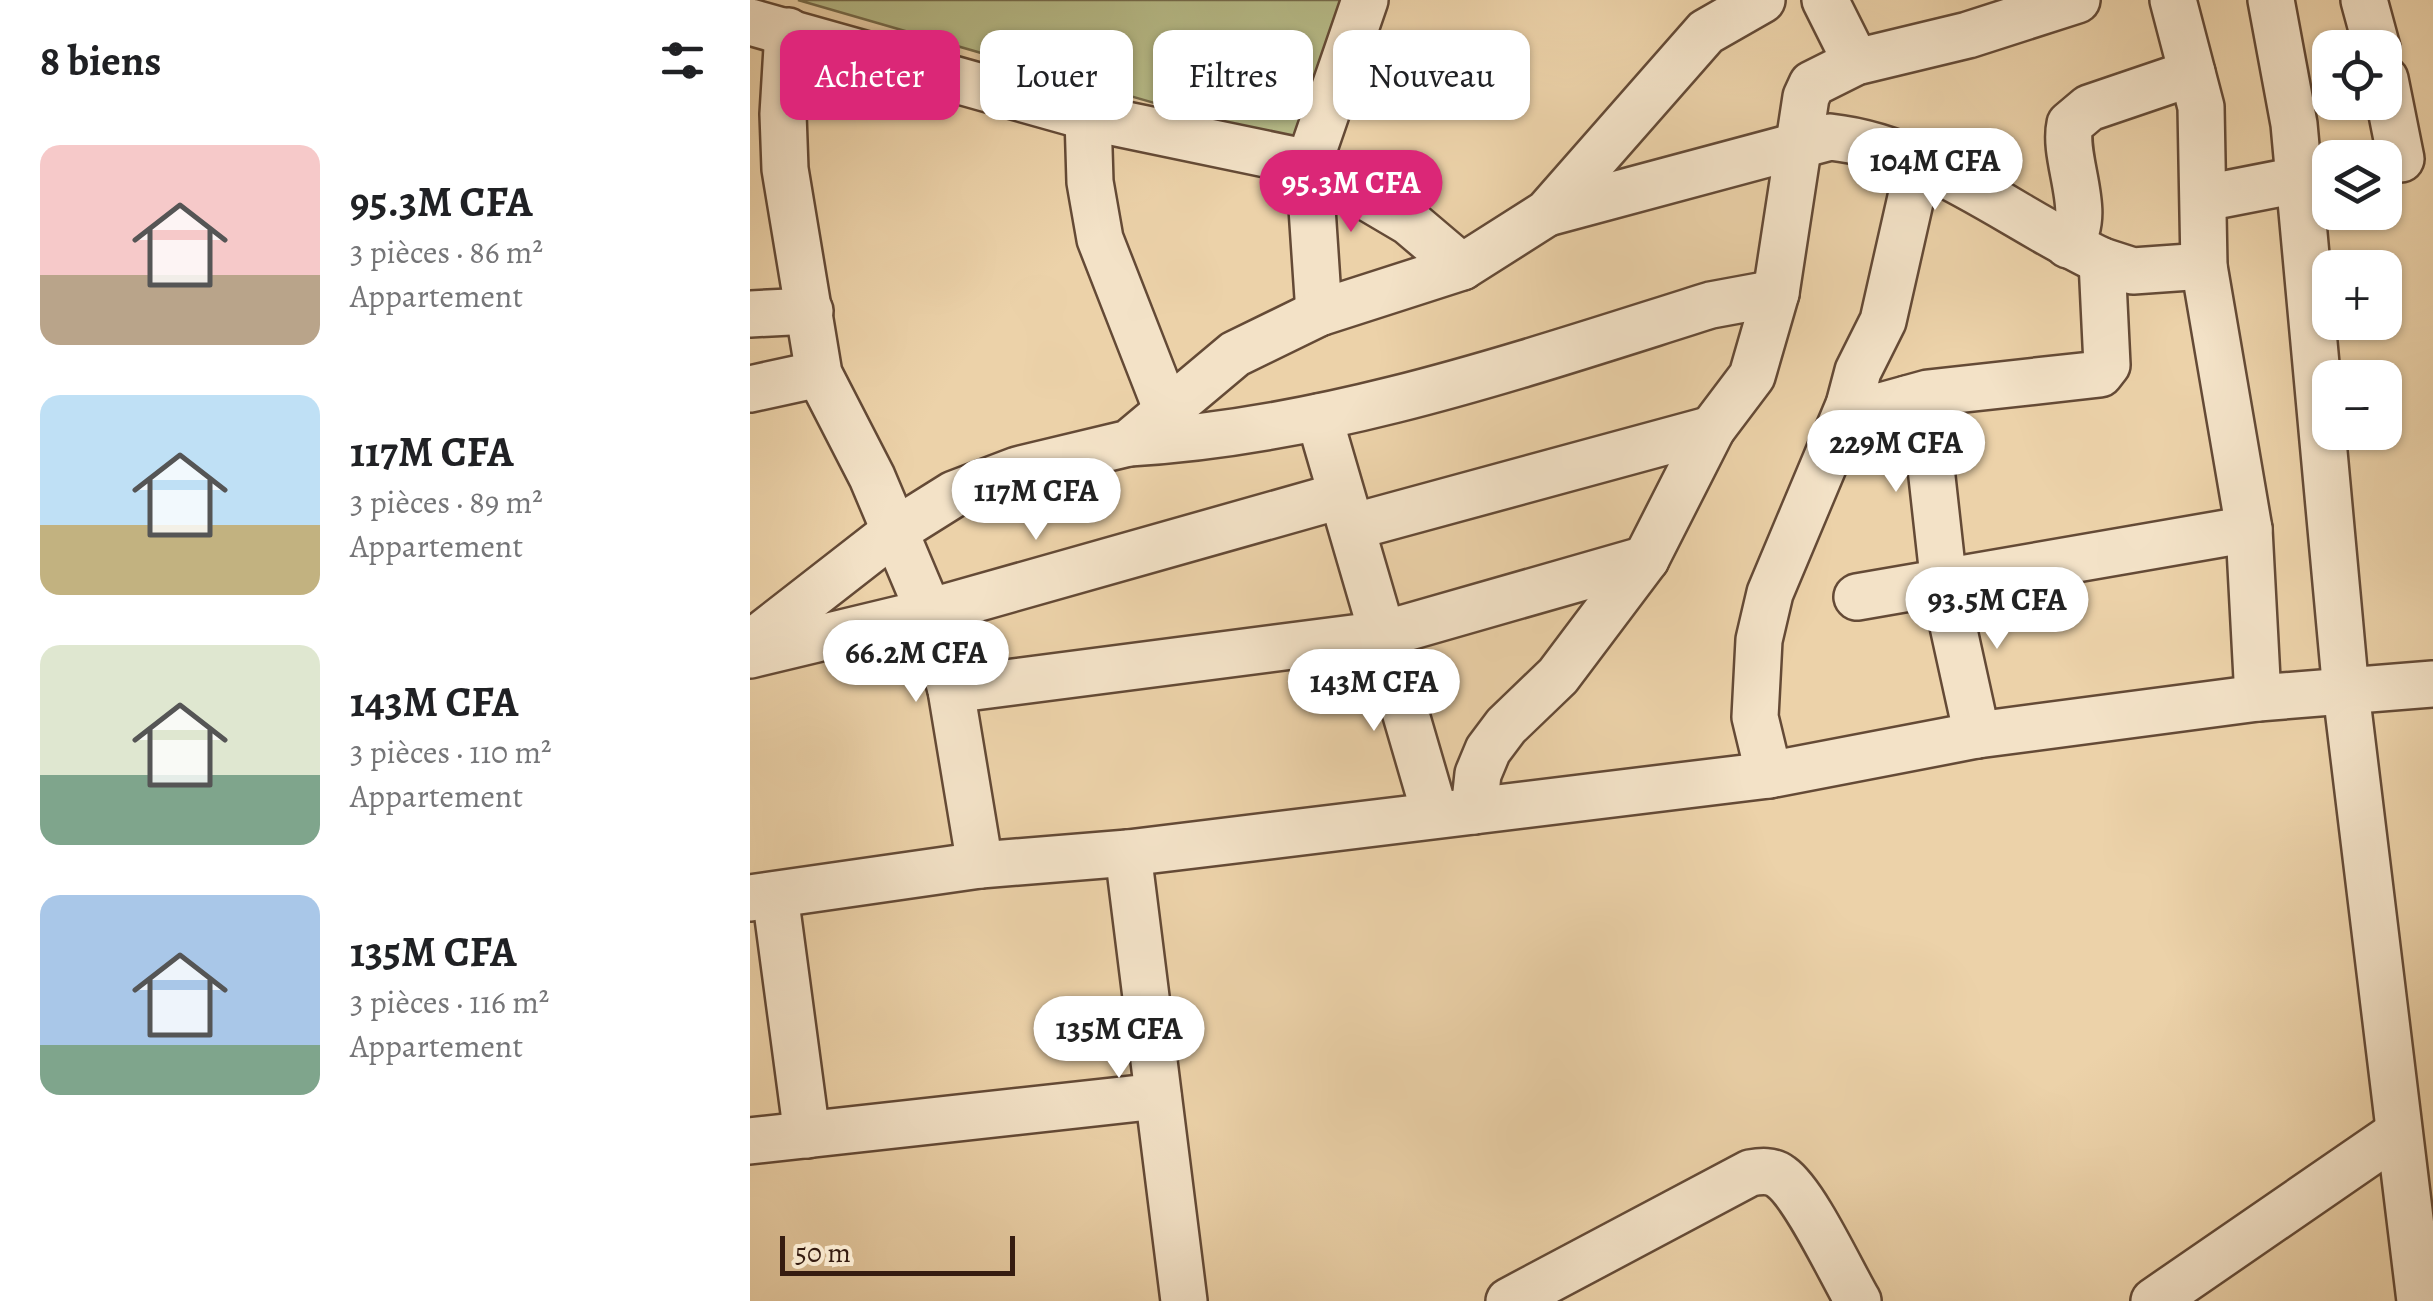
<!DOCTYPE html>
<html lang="fr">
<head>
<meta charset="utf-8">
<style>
	body { margin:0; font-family:Alegreya,serif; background:#f6f6f6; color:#202124; height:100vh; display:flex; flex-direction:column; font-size:38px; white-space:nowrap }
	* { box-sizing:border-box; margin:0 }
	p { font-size:32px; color:#757577 }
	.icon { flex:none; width:55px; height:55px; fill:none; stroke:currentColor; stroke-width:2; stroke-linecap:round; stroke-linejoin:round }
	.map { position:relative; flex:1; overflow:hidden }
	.panel { display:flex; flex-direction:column; background:#fff; width:750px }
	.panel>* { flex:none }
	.banner { position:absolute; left:30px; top:30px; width:950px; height:90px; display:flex; gap:20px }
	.controls { position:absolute; left:1562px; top:30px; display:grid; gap:20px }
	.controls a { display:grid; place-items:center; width:90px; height:90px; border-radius:20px; background:#fff; box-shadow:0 2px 8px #0004; font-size:50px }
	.scale { position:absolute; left:30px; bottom:25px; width:235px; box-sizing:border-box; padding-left:10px; border:5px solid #361c10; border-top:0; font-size:28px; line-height:35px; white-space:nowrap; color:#361c10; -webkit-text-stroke:8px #f3e2c7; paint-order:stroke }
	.price { position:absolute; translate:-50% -85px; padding:0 22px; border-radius:35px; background:#fff; color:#222; font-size:32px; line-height:65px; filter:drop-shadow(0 2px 5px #0008) }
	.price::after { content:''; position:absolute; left:50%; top:60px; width:30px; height:22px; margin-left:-15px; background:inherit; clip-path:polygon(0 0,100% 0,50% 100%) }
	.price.active { background:#db2777; color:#fff }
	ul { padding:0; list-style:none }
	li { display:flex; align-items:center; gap:30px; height:250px; padding:0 40px }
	li span { display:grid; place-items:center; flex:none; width:280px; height:200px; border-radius:20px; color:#555 }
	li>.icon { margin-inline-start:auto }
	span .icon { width:120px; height:120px; fill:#fffc; stroke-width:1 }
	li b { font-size:42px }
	h2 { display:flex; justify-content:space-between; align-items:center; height:120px; padding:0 40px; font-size:42px }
	.chip { padding:0 35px; border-radius:20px; background:#fff; box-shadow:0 2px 8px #0004; font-size:35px; line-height:90px }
	.chip.active { background:#db2777; color:#fff }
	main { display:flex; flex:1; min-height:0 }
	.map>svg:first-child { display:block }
	.green { fill:#b7bc89; stroke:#766c4c; stroke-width:2.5 }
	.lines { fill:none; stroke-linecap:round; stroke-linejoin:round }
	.minor-casing { stroke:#644a36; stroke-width:50 }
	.minor { stroke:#f3e2c7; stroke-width:45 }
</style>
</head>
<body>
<main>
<section class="panel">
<h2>8 biens<svg class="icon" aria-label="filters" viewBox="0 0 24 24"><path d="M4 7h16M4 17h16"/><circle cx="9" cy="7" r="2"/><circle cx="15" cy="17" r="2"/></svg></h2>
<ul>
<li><span style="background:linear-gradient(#f6c9c9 65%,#b9a48a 0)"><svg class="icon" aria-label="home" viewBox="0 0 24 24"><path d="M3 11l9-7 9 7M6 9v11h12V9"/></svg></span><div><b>95.3M CFA</b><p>3 pièces · 86 m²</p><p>Appartement</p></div></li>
<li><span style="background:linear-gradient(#bfe0f5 65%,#c2b280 0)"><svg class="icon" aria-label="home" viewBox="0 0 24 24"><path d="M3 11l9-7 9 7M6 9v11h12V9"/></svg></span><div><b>117M CFA</b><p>3 pièces · 89 m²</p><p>Appartement</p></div></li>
<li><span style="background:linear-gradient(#dfe7d0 65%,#7fa58c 0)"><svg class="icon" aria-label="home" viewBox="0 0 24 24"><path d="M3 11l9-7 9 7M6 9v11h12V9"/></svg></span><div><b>143M CFA</b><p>3 pièces · 110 m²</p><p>Appartement</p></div></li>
<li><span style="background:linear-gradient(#a9c7e8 75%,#7fa58c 0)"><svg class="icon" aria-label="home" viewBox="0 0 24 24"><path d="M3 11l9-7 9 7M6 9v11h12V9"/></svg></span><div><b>135M CFA</b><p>3 pièces · 116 m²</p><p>Appartement</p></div></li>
</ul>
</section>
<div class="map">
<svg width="1683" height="1301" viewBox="0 0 1683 1301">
	<rect width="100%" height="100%" fill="#ecd2a9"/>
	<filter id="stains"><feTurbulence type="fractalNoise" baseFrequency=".002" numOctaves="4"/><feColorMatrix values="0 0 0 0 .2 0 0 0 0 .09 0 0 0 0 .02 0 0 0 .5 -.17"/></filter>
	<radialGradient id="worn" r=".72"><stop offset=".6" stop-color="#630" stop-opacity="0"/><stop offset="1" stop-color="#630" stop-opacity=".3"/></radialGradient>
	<polygon class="green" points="48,0 616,0 574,152"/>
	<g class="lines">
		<defs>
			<g id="minor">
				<polyline points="1075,0 1106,62"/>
				<polyline points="1423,0 1451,107 1454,266 1499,529 1508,698"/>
				<polyline points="1521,0 1544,124 1596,692 1670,1301"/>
				<polyline points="1614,0 1627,48"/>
				<polyline points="0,22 338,117 559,163 659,222 712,267"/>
				<polyline points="38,31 33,114 35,169 69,374 122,477 179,612 201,690 230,865"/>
				<polyline points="1635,79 1651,159"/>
				<polyline points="338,117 340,182 350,239 416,408"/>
				<polyline points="1455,198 1578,174"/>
				<path d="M 797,213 L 1080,137 C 1180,148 1262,219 1352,261 L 1383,271 L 1454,266"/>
				<path d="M 1318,245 C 1345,215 1312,160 1320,124 L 1339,108 L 1442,73"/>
				<polyline points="569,313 559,163 615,0"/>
				<polyline points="0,314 60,311"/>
				<polyline points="0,389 69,374"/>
				<polyline points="1157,399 1166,450 1180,459 1194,585 1227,735"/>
				<polyline points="1099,405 1131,406 1178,393 1350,374 1357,365 1352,261"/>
				<polyline points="569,417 685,814"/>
				<path d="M 379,443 C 577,432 773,364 961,305 L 1026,293"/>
				<polyline points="602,527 962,429"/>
				<polyline points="1107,597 1499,529"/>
				<polyline points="0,644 145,531 204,494 267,470 379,443 485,354 569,313 712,267 797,213 956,32 1012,0"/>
				<polyline points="0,655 179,612 589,496"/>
				<polyline points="201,690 634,634 896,559"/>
				<polyline points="1019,775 1005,717 1009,640 1020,593 1099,405 1108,371 1133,321 1169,162"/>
				<polyline points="724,811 728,774 738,750 756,726 808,676 896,559 962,429 1002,376 1026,293 1056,97 1062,84 1106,62 1218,35 1327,0"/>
				<polyline points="378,853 434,1301"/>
				<polyline points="25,895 57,1135"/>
				<polyline points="0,898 230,865 378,853 1019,775 1227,735 1508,698 1683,684"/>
				<polyline points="0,1141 408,1096"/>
				<path d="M 759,1301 L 1000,1173 C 1011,1171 1022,1170 1031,1177 C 1055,1194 1091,1272 1108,1301"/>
				<polyline points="1404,1301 1648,1133"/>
			</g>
		</defs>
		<use href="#minor" class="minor-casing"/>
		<use href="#minor" class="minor"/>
	</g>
	<rect width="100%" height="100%" filter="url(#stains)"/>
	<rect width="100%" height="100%" fill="url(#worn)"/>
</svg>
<div class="controls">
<a><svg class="icon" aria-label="locate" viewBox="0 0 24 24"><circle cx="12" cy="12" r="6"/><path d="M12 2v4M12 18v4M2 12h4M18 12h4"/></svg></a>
<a><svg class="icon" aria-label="layers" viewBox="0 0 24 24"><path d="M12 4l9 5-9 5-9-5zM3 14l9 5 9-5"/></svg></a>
<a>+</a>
<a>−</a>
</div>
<div class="scale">50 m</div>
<b class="price" style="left:1185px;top:213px">104M CFA</b>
<b class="price active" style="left:601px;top:235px">95.3M CFA</b>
<b class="price" style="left:1146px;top:495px">229M CFA</b>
<b class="price" style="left:286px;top:543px">117M CFA</b>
<b class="price" style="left:1247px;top:652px">93.5M CFA</b>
<b class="price" style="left:166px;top:705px">66.2M CFA</b>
<b class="price" style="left:624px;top:734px">143M CFA</b>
<b class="price" style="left:369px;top:1081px">135M CFA</b>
<div class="banner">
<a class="chip active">Acheter</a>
<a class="chip">Louer</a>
<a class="chip">Filtres</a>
<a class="chip">Nouveau</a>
</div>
</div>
</main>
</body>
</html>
